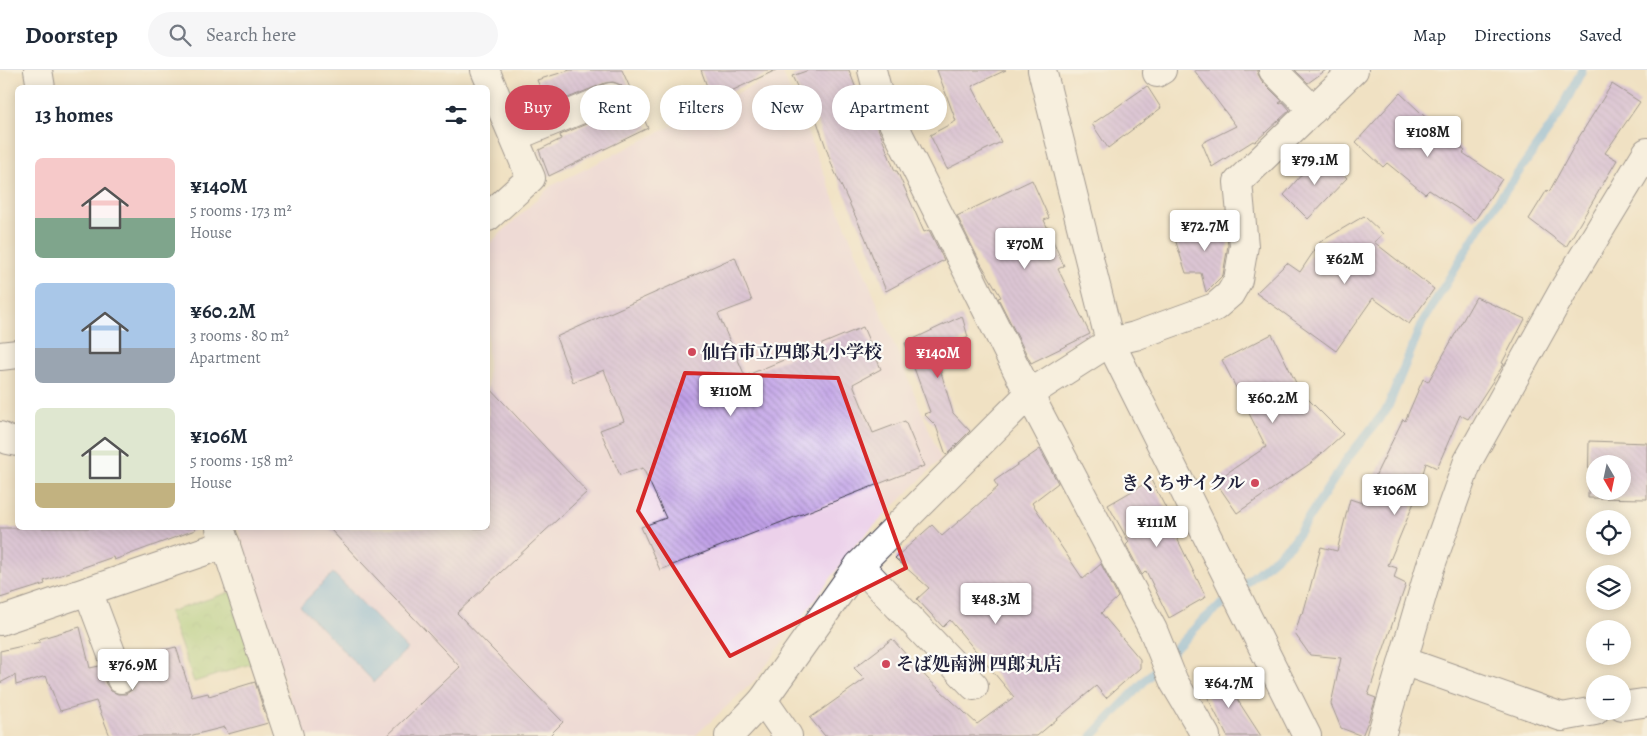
<!DOCTYPE html>
<html lang="en">
<head>
<meta charset="utf-8">
<style>
	body { margin:0; font-family:Alegreya,"Noto Serif JP",serif; background:#f6f6f7; color:#1f2937; height:100vh; display:flex; flex-direction:column; font-size:19px; white-space:nowrap }
	* { box-sizing:border-box; margin:0 }
	p { font-size:16px; color:#747a83 }
	.icon { flex:none; width:28px; height:28px; fill:none; stroke:currentColor; stroke-width:2; stroke-linecap:round; stroke-linejoin:round }
	.map { position:relative; flex:1; overflow:hidden }
	.details { position:absolute; left:15px; top:15px; width:475px; height:445px; display:flex; flex-direction:column; background:#fff; border-radius:8px; box-shadow:0 2px 12px #0003 }
	.details>* { flex:none }
	.top-card { position:absolute; left:505px; top:15px; width:475px; height:45px; display:flex; gap:10px }
	.needle { width:32px; rotate:171deg }
	.fabs { position:absolute; left:1586px; top:385px; display:grid; gap:10px }
	.fabs a { display:grid; place-items:center; width:45px; height:45px; border-radius:50%; background:#fff; box-shadow:0 2px 12px #0003; font-size:25px }
	.price { position:absolute; translate:-50% -42px; padding:0 11px; border-radius:5px; background:#fff; color:#222; font-size:16px; line-height:32px; filter:drop-shadow(0 1px 2px #0008) }
	.price::after { content:''; position:absolute; left:50%; top:30px; width:15px; height:11px; margin-left:-8px; background:inherit; clip-path:polygon(0 0,100% 0,50% 100%) }
	.price.current { background:#d1495b; color:#fff }
	ul { padding:0; list-style:none }
	li { display:flex; align-items:center; gap:15px; height:125px; padding:0 20px }
	li span { display:grid; place-items:center; flex:none; width:140px; height:100px; border-radius:8px; color:#555 }
	li>.icon { margin-inline-start:auto }
	span .icon { width:60px; height:60px; fill:#fffc; stroke-width:1 }
	li b { font-size:21px }
	h2 { display:flex; justify-content:space-between; align-items:center; height:60px; padding:0 20px; font-size:21px }
	.tag { padding:0 18px; border-radius:22px; background:#fff; box-shadow:0 2px 12px #0003; font-size:18px; line-height:45px }
	.tag.current { background:#d1495b; color:#fff }
	header { display:flex; align-items:center; gap:30px; box-sizing:border-box; height:70px; padding:0 25px; background:#fff; border-bottom:1px solid #e0e1e3 }
	header strong { font-size:24px }
	nav { display:flex; gap:28px; margin-inline-start:auto; font-size:18px }
	.search { width:350px; height:45px; background:#f6f6f7; display:flex; align-items:center; gap:12px; box-sizing:border-box; padding:0 18px; border-radius:28px; color:#747a83; font-size:19px }
	.map>svg:first-child { display:block }
	.built { fill:#ecd1ea }
	.park { fill:url(#park-crowns); stroke:#62785c }
	.water { fill:#72b3e6; stroke:#4a6a90 }
	.lines { fill:none; stroke-linecap:round; stroke-linejoin:round }
	.stream { stroke:#72b3e6; stroke-width:9 }
	.building { fill:url(#building-back-hatch); fill-rule:evenodd }
	.minor-casing { stroke:#413f4f; stroke-width:30 }
	.tertiary-casing { stroke:#413f4f; stroke-width:30 }
	.minor { stroke:#fff; stroke-width:28 }
	.tertiary { stroke:#fff; stroke-width:28 }
	.marked { fill:none; stroke:#d62828; stroke-width:4; stroke-linejoin:round }
	.poi-dot { fill:#d1495b; stroke:#fdfcf7; stroke-width:2 }
	.labels { text-anchor:middle; stroke-width:4.5; stroke-linejoin:round; paint-order:stroke }
	.poi-label { font-size:18px; font-weight:bold; fill:#22223b; stroke:#fdfcf7; text-anchor:start }
</style>
</head>
<body>
<header>
<strong>Doorstep</strong>
<div class="search"><svg class="icon" aria-label="search" viewBox="0 0 24 24"><circle cx="10" cy="10" r="6"/><path d="M15 15l6 6"/></svg>Search here</div>
<nav><a>Map</a><a>Directions</a><a>Saved</a></nav>
</header>
<div class="map">
<svg width="1647" height="666" viewBox="0 0 1647 666">
	<defs>
		<pattern id="park-crowns" width="20" height="18" patternUnits="userSpaceOnUse" patternTransform="scale(1.25)"><rect width="20" height="18" fill="#a3cf7c"/><path d="M2 6a3 3 0 1 1 6 0M12 15a3 3 0 1 1 6 0" fill="none" stroke="#8cb16c"/></pattern>
		<pattern id="building-back-hatch" width="6" height="6" patternUnits="userSpaceOnUse" patternTransform="scale(1.25)"><rect width="6" height="6" fill="#c1a1e8"/><path d="M-1 5l2 2M0 0l6 6M5-1l2 2" fill="none" stroke="#9c83bd"/></pattern>
	</defs>
	<rect width="100%" height="100%" fill="#fdfcf7"/>
	<filter id="ink" filterUnits="userSpaceOnUse"><feTurbulence type="fractalNoise" baseFrequency=".02" numOctaves="2"/><feDisplacementMap in="SourceGraphic" scale="10" xChannelSelector="R" yChannelSelector="G"/><feConvolveMatrix kernelMatrix="1 2 1 2 8 2 1 2 1" color-interpolation-filters="sRGB"/></filter>
	<filter id="wash" filterUnits="userSpaceOnUse"><feTurbulence type="fractalNoise" baseFrequency=".0096" numOctaves="4" result="noise"/><feDisplacementMap in="SourceGraphic" scale="20" xChannelSelector="R" yChannelSelector="G"/><feGaussianBlur stdDeviation="1.12" result="paint"/><feColorMatrix in="noise" values="0 0 0 0 0 0 0 0 0 0 0 0 0 0 0 0 0 1.4 0 .05"/><feComposite in="paint" operator="in"/></filter>
	<g filter="url(#wash)">
		<rect width="100%" height="100%" fill="#f0e1c3"/>
		<polygon class="built" points="782,1 941,389 856,474 756,609 695,666 301,666 238,458 488,458 488,175 551,116"/>
		<polygon class="park" points="233,521 257,592 194,612 169,542"/>
		<polygon class="water" points="333,503 407,579 374,612 300,536"/>
		<g class="lines">
			<polyline class="stream" points="1092,666 1200,553 1292,473 1347,389 1387,339 1422,253 1484,151 1559,45 1582,0"/>
		</g>
		<g id="blocks">
			<g class="building">
				<polygon points="570,0 622,0 648,58 549,106 539,80 561,69 560,65 617,41 623,37 626,30 626,22 621,15 613,12 605,13 548,36 537,10"/>
				<polygon points="701,0 776,0 712,30"/>
				<polygon points="809,0 849,0 866,45 871,44 878,58 895,101 897,101 924,162 929,160 944,190 886,221 865,167 833,98 812,37 808,39 792,6"/>
				<polygon points="937,0 1006,0 972,16 1001,72 947,99 930,65 956,51"/>
				<polygon points="1194,0 1258,0 1258,4 1262,11 1282,31 1279,33 1280,34 1283,32 1290,40 1255,72 1253,71 1212,97 1202,73 1236,56"/>
				<polygon points="1295,0 1326,0 1308,13"/>
				<polygon points="1612,14 1640,32 1605,83 1617,90 1566,177 1529,149 1547,120 1549,122 1579,67"/>
				<polygon points="1147,16 1161,38 1108,78 1092,54"/>
				<polygon points="1400,23 1438,59 1465,81 1463,83 1502,109 1475,150 1429,120 1425,124 1387,93 1383,97 1356,72"/>
				<polygon points="1321,82 1347,108 1308,149 1284,125"/>
				<polygon points="1032,110 1049,148 1044,150 1064,196 1058,199 1090,264 1031,293 998,228 1001,227 980,192 957,146"/>
				<polygon points="1364,146 1383,164 1374,172 1434,219 1409,254 1373,228 1336,281 1256,223 1287,193 1300,202 1320,172"/>
				<polygon points="1225,150 1228,175 1223,205 1206,222 1201,203 1186,203 1174,166"/>
				<polygon points="735,187 752,231 718,244 745,306 863,257 881,299 853,314 873,363 905,351 924,396 660,500 641,457 666,448 643,398 620,405 600,360 624,351 604,300 573,312 556,267"/>
				<polygon points="1476,227 1525,249 1502,293 1504,294 1468,349 1460,345 1437,398 1426,393 1415,430 1388,495 1397,498 1394,508 1406,514 1368,625 1376,628 1371,644 1362,666 1341,658 1331,634 1341,588 1310,585 1295,564 1301,543 1303,544 1321,477 1337,481 1350,429 1362,433 1403,349 1405,351 1423,309 1428,312"/>
				<polygon points="962,246 968,267 936,285 953,343 970,361 946,385 936,356 924,344 930,342 905,273"/>
				<polygon points="1272,264 1300,321 1343,364 1311,393 1237,443 1215,411 1266,377 1222,290"/>
				<polygon points="488,316 587,422 457,543 563,652 549,666 387,666 460,597 329,458 488,458"/>
				<path d="M 1589,371 L 1647,373 L 1647,429 L 1588,428 ZM 1595,394 L 1622,394 L 1622,421 L 1595,421 Z"/>
				<polygon points="1040,379 1058,413 1032,433 1083,509 1101,494 1118,527 1101,543 1140,589 1140,598 1106,628 1096,616 1037,666 825,666 810,648 865,609 854,598 892,569 927,608 977,654 1014,627 950,550 943,557 917,529 929,518 895,488 932,455 942,466 998,417 994,411"/>
				<polygon points="1151,410 1171,448 1168,450 1206,527 1169,548 1146,501 1142,505 1126,475 1129,472 1108,435"/>
				<polygon points="0,458 195,458 195,460 114,490 113,487 44,511 45,514 0,528"/>
				<polygon points="80,557 90,598 99,596 106,614 111,621 118,624 126,624 133,619 136,612 136,604 130,588 176,577 192,627 208,623 209,626 255,612 268,653 228,664 225,657 189,666 110,666 96,631 60,641 46,606 16,615 15,605 0,613 0,581 40,572 39,569"/>
				<polygon points="1220,603 1261,666 1227,666 1201,614"/>
			</g>
		</g>
	</g>
	<g filter="url(#ink)">
		<use href="#blocks" fill-opacity="0" stroke="#413f4f" stroke-width="1"/>
		<g class="lines">
			<defs>
				<g id="minor">
					<polyline points="38,0 41,18"/>
					<polyline points="485,0 531,108 488,147"/>
					<polyline points="872,0 878,23 1029,324 1153,560 1174,612 1206,666"/>
					<polyline points="1273,0 1313,40"/>
					<polyline points="1157,3 1162,0"/>
					<polyline points="514,67 611,27"/>
					<polyline points="0,286 18,284"/>
					<polyline points="0,366 8,370 18,372"/>
					<polyline points="220,458 289,666"/>
					<polyline points="859,495 974,616"/>
					<polyline points="88,521 121,609"/>
					<polyline points="0,551 226,474"/>
					<polyline points="1403,591 1562,647 1595,641"/>
					<polyline points="763,630 788,666"/>
					<polyline points="1622,636 1643,633"/>
					<polyline points="729,666 763,630 859,495 1029,324 1110,272"/>
					<polyline points="1381,666 1430,498 1468,391 1565,217 1647,82"/>
				</g>
				<g id="tertiary">
					<polyline points="1042,0 1110,272 1307,666"/>
					<polyline points="1110,272 1135,266 1215,237 1230,224 1238,210 1244,176 1238,112 1354,0"/>
				</g>
			</defs>
			<use href="#minor" class="minor-casing"/>
			<use href="#tertiary" class="tertiary-casing"/>
			<use href="#minor" class="minor"/>
			<use href="#tertiary" class="tertiary"/>
		</g>
	</g>
	<path d="M0 0H1647V666H0ZM 685,303 L 838,308 L 906,498 L 730,586 L 638,441 Z" fill="#f0e1c3" fill-opacity=".55" fill-rule="evenodd"/>
	<path class="marked" d="M 685,303 L 838,308 L 906,498 L 730,586 L 638,441 Z"/>
	<g class="poi-dot">
		<circle cx="692" cy="282" r="5"/>
		<circle cx="1255" cy="413" r="5"/>
		<circle cx="886" cy="594" r="5"/>
	</g>
	<g class="labels">
		<g class="poi-label">
			<text x="702" y="288">仙台市立四郎丸小学校</text>
			<text x="1245" y="419" text-anchor="end">きくちサイクル</text>
			<text x="896" y="600">そば処南洲 四郎丸店</text>
		</g>
	</g>
</svg>
<div class="fabs">
<a><svg class="needle" viewBox="-14 -14 28 28"><path d="M0-13l5 13h-10z" fill="#e53935"/><path d="M0 13l5-13h-10z" fill="#747a83"/></svg></a>
<a><svg class="icon" aria-label="locate" viewBox="0 0 24 24"><circle cx="12" cy="12" r="6"/><path d="M12 2v4M12 18v4M2 12h4M18 12h4"/></svg></a>
<a><svg class="icon" aria-label="layers" viewBox="0 0 24 24"><path d="M12 4l9 5-9 5-9-5zM3 14l9 5 9-5"/></svg></a>
<a>+</a>
<a>−</a>
</div>
<b class="price" style="left:1428px;top:88px">¥108M</b>
<b class="price" style="left:1315px;top:116px">¥79.1M</b>
<b class="price" style="left:1205px;top:182px">¥72.7M</b>
<b class="price" style="left:1025px;top:200px">¥70M</b>
<b class="price" style="left:1345px;top:215px">¥62M</b>
<b class="price current" style="left:938px;top:309px">¥140M</b>
<b class="price" style="left:731px;top:347px">¥110M</b>
<b class="price" style="left:1273px;top:354px">¥60.2M</b>
<b class="price" style="left:1395px;top:446px">¥106M</b>
<b class="price" style="left:1157px;top:478px">¥111M</b>
<b class="price" style="left:996px;top:555px">¥48.3M</b>
<b class="price" style="left:133px;top:621px">¥76.9M</b>
<b class="price" style="left:1229px;top:639px">¥64.7M</b>
<div class="top-card">
<a class="tag current">Buy</a>
<a class="tag">Rent</a>
<a class="tag">Filters</a>
<a class="tag">New</a>
<a class="tag">Apartment</a>
</div>
<section class="details">
<h2>13 homes<svg class="icon" aria-label="filters" viewBox="0 0 24 24"><path d="M4 7h16M4 17h16"/><circle cx="9" cy="7" r="2"/><circle cx="15" cy="17" r="2"/></svg></h2>
<ul>
<li><span style="background:linear-gradient(#f6c9c9 60%,#7fa58c 0)"><svg class="icon" aria-label="home" viewBox="0 0 24 24"><path d="M3 11l9-7 9 7M6 9v11h12V9"/></svg></span><div><b>¥140M</b><p>5 rooms · 173 m²</p><p>House</p></div></li>
<li><span style="background:linear-gradient(#a9c7e8 65%,#9aa5b1 0)"><svg class="icon" aria-label="home" viewBox="0 0 24 24"><path d="M3 11l9-7 9 7M6 9v11h12V9"/></svg></span><div><b>¥60.2M</b><p>3 rooms · 80 m²</p><p>Apartment</p></div></li>
<li><span style="background:linear-gradient(#dfe7d0 75%,#c2b280 0)"><svg class="icon" aria-label="home" viewBox="0 0 24 24"><path d="M3 11l9-7 9 7M6 9v11h12V9"/></svg></span><div><b>¥106M</b><p>5 rooms · 158 m²</p><p>House</p></div></li>
</ul>
</section>
</div>
</body>
</html>
